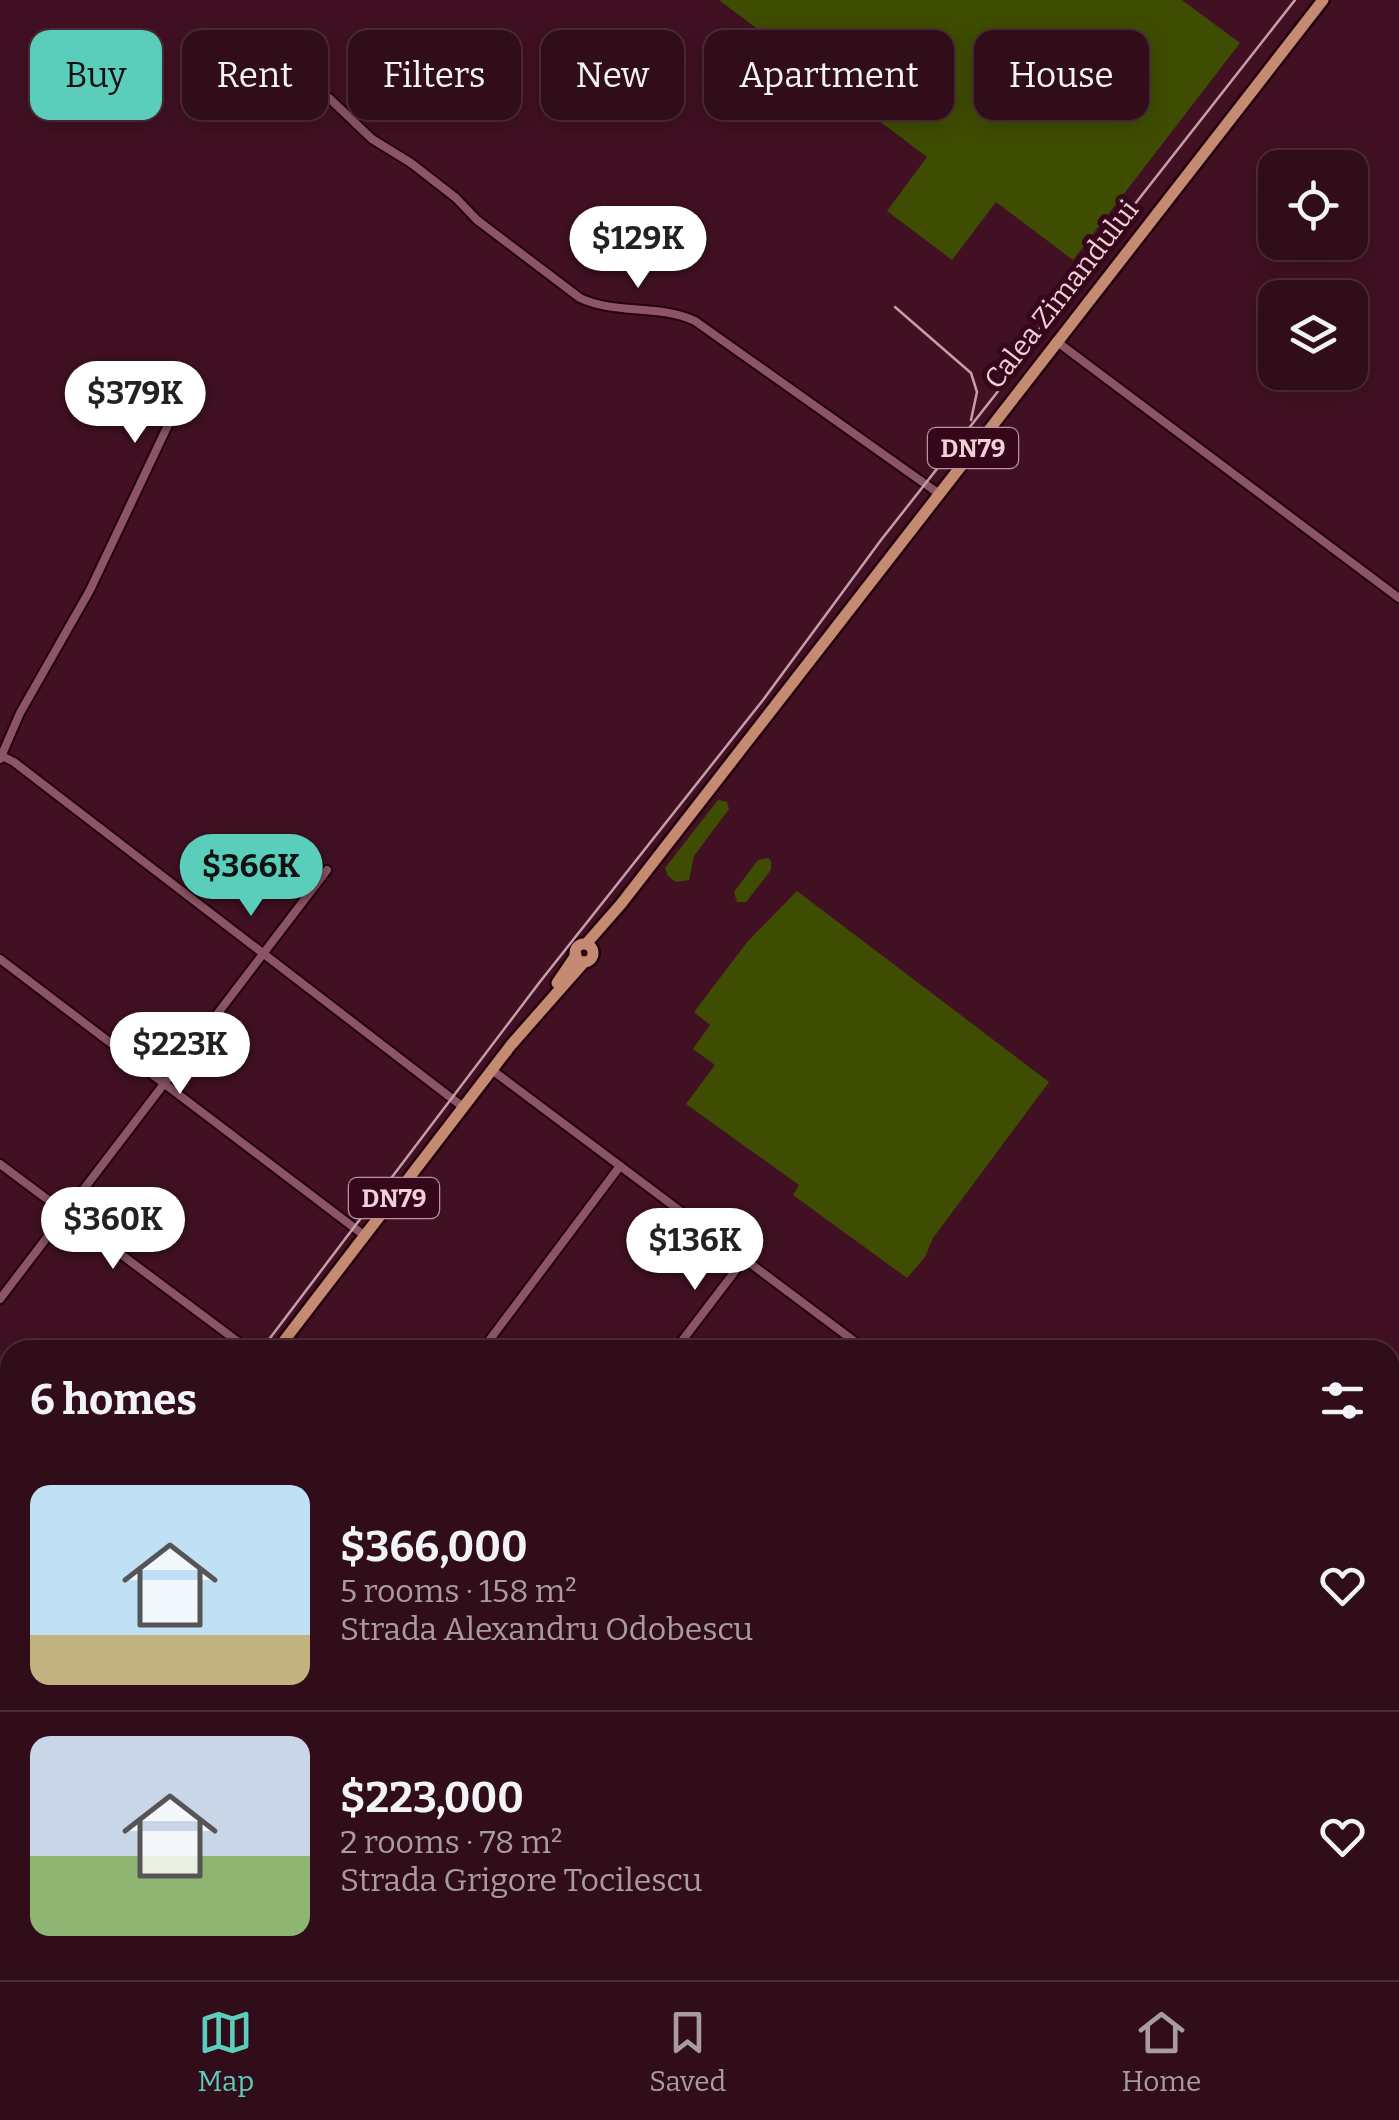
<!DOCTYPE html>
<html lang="en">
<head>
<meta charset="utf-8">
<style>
	body { margin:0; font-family:Bitter,serif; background:#3d1b27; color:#f1f3f6; height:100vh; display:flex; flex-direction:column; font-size:38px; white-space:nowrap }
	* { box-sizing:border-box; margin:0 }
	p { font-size:32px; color:#a89ca2 }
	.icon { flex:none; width:55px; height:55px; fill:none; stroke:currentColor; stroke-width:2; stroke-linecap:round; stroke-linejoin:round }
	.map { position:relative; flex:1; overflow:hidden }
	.sheet { position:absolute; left:0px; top:1340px; width:1400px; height:640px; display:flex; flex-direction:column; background:#310d1a; border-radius:30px 30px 0 0; box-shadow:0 5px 25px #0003,0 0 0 2px #4c2d39 }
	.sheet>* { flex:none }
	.top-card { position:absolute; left:30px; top:30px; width:1340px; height:90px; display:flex; gap:20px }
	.tools { position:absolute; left:1258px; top:150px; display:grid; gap:20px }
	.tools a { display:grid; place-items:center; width:110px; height:110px; border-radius:20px; background:#310d1a; box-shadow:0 5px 25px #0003,0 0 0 2px #4c2d39; font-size:50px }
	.price { position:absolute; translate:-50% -85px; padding:0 22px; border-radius:35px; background:#fff; color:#222; font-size:32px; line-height:65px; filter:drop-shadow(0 2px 5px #0008) }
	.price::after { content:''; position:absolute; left:50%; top:60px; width:30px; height:22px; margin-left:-15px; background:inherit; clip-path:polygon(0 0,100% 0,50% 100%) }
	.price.current { background:#5bcebb; color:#111 }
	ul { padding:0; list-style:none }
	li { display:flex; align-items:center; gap:30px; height:250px; padding:0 30px }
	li+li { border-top:2px solid #4c2d39 }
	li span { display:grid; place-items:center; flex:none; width:280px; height:200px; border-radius:20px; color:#555 }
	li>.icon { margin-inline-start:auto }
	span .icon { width:120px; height:120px; fill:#fffc; stroke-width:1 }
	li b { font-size:42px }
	h2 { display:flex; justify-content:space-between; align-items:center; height:120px; padding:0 30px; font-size:42px }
	.chip { padding:0 35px; border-radius:20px; background:#310d1a; box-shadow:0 5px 25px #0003,0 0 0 2px #4c2d39; font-size:35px; line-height:90px }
	.chip.current { background:#5bcebb; color:#111 }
	.dock { display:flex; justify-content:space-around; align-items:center; height:140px; border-top:2px solid #4c2d39; background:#310d1a; font-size:28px; color:#a89ca2 }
	.dock a { display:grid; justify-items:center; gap:5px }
	.dock .current { color:#5bcebb }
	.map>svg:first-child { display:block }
	.green { fill:#3f4d02 }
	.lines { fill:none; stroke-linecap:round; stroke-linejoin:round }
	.street-casing { stroke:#25000d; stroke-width:12 }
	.secondary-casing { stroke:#25000d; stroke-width:15 }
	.primary-casing { stroke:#25000d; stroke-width:16 }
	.street { stroke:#8c5565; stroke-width:8 }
	.secondary { stroke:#a86f6c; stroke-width:10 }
	.primary { stroke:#c48a72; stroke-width:11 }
	.tram { stroke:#c49faa; stroke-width:2.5 }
	.labels { text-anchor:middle; stroke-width:10; stroke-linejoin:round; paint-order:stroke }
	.shield { fill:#36071a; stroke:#b9949f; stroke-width:2.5 }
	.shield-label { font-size:25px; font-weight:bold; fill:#f1d0d8 }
	.street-label { font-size:28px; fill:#f1d0d8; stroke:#36071a }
</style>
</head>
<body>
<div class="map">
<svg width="1399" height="1980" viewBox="0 0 1399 1980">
	<rect width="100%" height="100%" fill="#411123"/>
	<g class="green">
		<polygon points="719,0 1182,0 1240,43 1073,260 996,202 952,260 887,211 927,157"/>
		<polygon points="718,800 727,802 729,809 694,856 689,880 676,882 668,876 665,868"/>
		<polygon points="768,858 771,861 771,870 746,902 737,902 734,892 758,860"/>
		<polygon points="797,891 1049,1082 933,1238 925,1257 907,1278 793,1195 799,1185 686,1104 715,1065 693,1049 710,1025 694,1012 748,941"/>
	</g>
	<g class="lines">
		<defs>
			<g id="street">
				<path d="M 329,98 L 372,139 L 411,163 L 456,198 L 477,220 L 580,298 C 616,315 659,304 695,321 L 938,493"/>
				<polyline points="1056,341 1399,598"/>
				<polyline points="2,756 14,762 463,1107"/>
				<polyline points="0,759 20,713 90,590 187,385"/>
				<polyline points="0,959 365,1236"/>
				<polyline points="492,1070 866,1350"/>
				<polyline points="0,1164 249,1350"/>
				<polyline points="0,1299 327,870"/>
				<polyline points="482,1350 620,1166"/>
				<polyline points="675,1350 745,1258"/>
				<polyline points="0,1371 10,1378"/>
				<polyline points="1390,1435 1399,1428"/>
				<polyline points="851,1970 860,1980"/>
				<polyline points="1022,1970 1030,1980"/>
				<polyline points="1185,1970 1192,1980"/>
				<polyline points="6,1980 14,1970"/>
				<polyline points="198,1980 205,1970"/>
				<polyline points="387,1980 394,1970"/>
				<polyline points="731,1980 743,1970"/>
				<polyline points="1305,1980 1310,1970"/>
			</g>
			<g id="secondary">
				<polyline points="0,1578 10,1586"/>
				<polyline points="450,1970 464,1980"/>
			</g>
			<g id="primary">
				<polyline points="586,944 621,904 1323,0"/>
				<circle cx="584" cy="953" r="9"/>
				<polyline points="557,983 576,955"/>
				<polyline points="277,1350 511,1045 584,962"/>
				<polyline points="0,1718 10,1704"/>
			</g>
		</defs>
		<use href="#street" class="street-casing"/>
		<use href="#secondary" class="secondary-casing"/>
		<use href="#primary" class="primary-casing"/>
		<use href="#street" class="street"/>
		<use href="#secondary" class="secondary"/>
		<use href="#primary" class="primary"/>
		<g class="tram">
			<polyline points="895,307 971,373 977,392 971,420"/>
			<polyline points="261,1350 539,983 763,700 881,540 1010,376 1051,311 1295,0"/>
			<polyline points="0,1693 10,1679"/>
		</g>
	</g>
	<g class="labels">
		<g class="shield">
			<rect x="928" y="428" width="90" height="40" rx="8"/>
			<rect x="349" y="1178" width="90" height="40" rx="8"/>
		</g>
		<g class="shield-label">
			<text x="973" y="457">DN79</text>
			<text x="394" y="1207">DN79</text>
		</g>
		<g class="street-label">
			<text transform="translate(1061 294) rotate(-52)" y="10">Calea Zimandului</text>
		</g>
	</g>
</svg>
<div class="tools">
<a><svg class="icon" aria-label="locate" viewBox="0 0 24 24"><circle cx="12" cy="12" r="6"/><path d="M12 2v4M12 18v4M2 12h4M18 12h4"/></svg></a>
<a><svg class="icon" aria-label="layers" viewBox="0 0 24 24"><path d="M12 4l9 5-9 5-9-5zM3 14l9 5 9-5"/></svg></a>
</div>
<b class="price" style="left:638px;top:291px">$129K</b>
<b class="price" style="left:135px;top:446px">$379K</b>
<b class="price current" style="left:251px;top:919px">$366K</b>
<b class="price" style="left:180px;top:1097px">$223K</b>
<b class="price" style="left:113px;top:1272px">$360K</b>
<b class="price" style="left:695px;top:1293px">$136K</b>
<div class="top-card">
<a class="chip current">Buy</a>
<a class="chip">Rent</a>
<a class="chip">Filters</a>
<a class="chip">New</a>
<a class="chip">Apartment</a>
<a class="chip">House</a>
</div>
<section class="sheet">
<h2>6 homes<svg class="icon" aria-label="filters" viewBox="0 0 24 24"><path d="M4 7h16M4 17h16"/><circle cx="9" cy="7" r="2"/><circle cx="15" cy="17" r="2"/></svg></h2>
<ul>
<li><span style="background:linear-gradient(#bfe0f5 75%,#c2b280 0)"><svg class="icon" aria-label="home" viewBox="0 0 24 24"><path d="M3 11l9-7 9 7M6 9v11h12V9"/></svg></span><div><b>$366,000</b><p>5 rooms · 158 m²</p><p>Strada Alexandru Odobescu</p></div><svg class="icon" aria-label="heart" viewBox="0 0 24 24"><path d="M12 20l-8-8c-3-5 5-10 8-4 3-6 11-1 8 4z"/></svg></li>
<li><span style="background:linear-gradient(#c9d6e8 60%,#8fb573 0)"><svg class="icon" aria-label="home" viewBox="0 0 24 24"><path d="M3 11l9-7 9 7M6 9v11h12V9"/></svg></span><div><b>$223,000</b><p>2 rooms · 78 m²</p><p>Strada Grigore Tocilescu</p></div><svg class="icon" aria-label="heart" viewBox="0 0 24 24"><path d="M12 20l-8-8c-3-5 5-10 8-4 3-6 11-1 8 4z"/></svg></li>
</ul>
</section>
</div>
<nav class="dock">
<a class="current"><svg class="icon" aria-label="map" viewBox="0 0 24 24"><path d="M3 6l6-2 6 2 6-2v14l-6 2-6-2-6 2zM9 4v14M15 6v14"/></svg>Map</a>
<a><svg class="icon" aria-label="saved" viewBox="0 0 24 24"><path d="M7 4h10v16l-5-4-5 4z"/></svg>Saved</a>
<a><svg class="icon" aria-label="home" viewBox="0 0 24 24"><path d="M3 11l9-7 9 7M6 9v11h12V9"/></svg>Home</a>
</nav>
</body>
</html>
